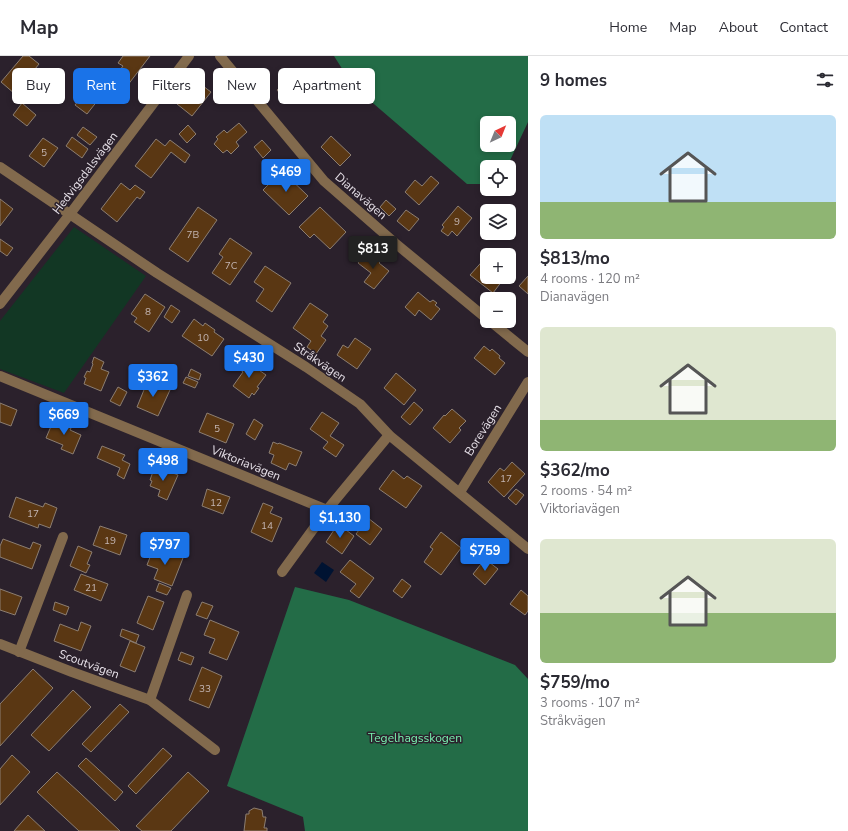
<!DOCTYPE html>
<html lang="en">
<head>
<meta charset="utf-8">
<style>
	body { margin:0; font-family:"Nunito Sans",sans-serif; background:#f2f2f3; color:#2b2b33; height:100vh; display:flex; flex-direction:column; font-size:15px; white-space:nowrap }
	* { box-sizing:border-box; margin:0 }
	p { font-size:13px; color:#7c7c81 }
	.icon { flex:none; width:22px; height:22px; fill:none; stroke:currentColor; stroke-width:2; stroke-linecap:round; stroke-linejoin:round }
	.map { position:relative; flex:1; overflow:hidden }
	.panel { display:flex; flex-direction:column; background:#fff; width:320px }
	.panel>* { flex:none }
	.guide { position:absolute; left:12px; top:12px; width:380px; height:36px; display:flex; gap:8px }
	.needle { width:26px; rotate:43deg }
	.buttons { position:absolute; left:480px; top:60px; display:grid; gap:8px }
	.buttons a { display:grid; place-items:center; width:36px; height:36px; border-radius:6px; background:#fff; box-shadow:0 2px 6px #0003; font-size:20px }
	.price { position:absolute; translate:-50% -34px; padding:0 9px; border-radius:4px; background:#1a73e8; color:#fff; font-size:13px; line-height:26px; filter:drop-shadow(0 1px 2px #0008) }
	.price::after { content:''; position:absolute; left:50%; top:24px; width:12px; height:9px; margin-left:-6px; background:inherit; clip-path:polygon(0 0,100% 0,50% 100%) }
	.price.selected { background:#222; color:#fff }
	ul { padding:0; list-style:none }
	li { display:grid; align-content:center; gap:8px; height:212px; padding:0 12px }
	li span { display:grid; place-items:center; height:124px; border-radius:6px; color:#555 }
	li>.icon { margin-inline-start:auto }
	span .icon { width:72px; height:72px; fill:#fffc; stroke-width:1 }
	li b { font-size:17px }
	h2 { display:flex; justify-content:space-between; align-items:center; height:48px; padding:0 12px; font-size:17px }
	.chip { padding:0 14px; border-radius:6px; background:#fff; box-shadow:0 2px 6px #0003; font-size:14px; line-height:36px }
	.chip.selected { background:#1a73e8; color:#fff }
	header { display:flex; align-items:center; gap:24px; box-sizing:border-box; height:56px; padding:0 20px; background:#fff; border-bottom:1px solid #e1e1e2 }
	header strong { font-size:19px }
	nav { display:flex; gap:22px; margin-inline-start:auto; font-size:14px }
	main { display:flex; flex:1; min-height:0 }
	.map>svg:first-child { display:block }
	.green { fill:#123724 }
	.forest { fill:#236c47; fill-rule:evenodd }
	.water { fill:#001332 }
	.building { fill:#5a3713; stroke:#8c7e72 }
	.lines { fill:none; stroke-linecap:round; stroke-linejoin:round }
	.minor { stroke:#826a4d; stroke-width:10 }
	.labels { text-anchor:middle; stroke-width:3; stroke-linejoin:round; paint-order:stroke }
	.number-label { font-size:10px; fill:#c4b6b4 }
	.street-label { font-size:12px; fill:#e7e1e9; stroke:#2b212c }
	.park-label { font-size:12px; fill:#78f3b0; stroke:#2b212c }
</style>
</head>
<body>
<header>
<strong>Map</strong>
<nav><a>Home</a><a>Map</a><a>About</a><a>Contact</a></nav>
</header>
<main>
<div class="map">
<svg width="528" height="775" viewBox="0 0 528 775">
	<rect width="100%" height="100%" fill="#2b212c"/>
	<polygon class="green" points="74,171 146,220 64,337 0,313 0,265"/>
	<g class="forest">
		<path d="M 334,0 L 528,0 L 528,66 L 507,111 L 487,111 L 487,128 L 467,128 L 353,30 ZM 487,67 L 509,67 L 509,89 L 487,89 Z"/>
		<polygon points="295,531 349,544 515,609 528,623 528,775 305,775 303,761 227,730"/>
	</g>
	<polygon class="water" points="322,506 334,514 326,526 314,517"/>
	<g class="building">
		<polygon points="23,0 29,0 39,8 15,38 1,26"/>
		<polygon points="123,0 150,0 124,34 107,21 112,14 117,18 123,10 118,7"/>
		<polygon points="290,23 301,38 288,47 277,34"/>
		<polygon points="195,24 211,36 192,60 177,48"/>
		<polygon points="223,32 230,39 225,44 218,36"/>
		<polygon points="86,35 98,44 87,58 75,49"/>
		<polygon points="22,47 36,59 27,70 13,59"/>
		<polygon points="239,67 247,76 236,86 239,90 231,98 227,94 223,97 214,88 218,83 216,81 224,74 227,77"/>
		<polygon points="188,69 196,78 187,87 179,78"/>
		<polygon points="83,71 97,81 90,89 77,79"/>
		<polygon points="331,80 351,99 340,110 321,91"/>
		<polygon points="72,81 88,93 82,102 66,90"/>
		<polygon points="43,82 58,92 44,111 29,100"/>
		<polygon points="156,83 165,90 170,84 190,99 185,107 171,96 151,122 135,110"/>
		<polygon points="262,84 271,94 263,102 254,91"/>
		<polygon points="282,115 308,140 289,159 263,134"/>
		<polygon points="431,120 439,127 419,149 405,136 415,124 422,130"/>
		<polygon points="121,127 130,134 135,129 145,136 140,143 137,141 117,166 101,153"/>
		<polygon points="0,143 13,153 0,170"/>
		<polygon points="386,144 396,153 389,160 380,151"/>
		<polygon points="458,150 472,162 457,180 452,175 448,180 441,175 444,171 442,169"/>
		<polygon points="198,151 217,164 188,206 169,193"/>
		<polygon points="320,151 346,176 330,193 314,178 310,182 299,171"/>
		<polygon points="406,154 419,163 409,175 397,165"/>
		<polygon points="230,182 252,197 230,229 212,217 223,201 219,198"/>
		<polygon points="0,183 13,192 7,200 0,195"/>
		<polygon points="368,195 381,205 379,207 389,215 374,233 364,226 371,217 358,207"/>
		<polygon points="487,200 487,221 497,221 502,225 493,237 470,219"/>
		<polygon points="265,210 291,227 272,256 256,245 264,233 254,226"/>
		<polygon points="528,220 528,238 519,230"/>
		<polygon points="418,236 430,246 433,244 437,247 435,249 440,253 431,264 419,254 415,260 405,251"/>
		<polygon points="145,238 165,251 149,276 134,266 137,262 131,258"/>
		<polygon points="310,247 328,259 323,266 328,270 321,280 326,284 316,298 307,291 311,285 293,272"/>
		<polygon points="171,249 180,255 172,267 164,261"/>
		<polygon points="194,263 203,270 205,267 215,274 214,276 224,283 212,300 182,280"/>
		<polygon points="355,282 371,293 357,313 337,299 343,289 348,292"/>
		<polygon points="484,290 490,295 492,293 500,300 499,302 505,307 495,319 474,302"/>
		<polygon points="94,301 104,306 101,313 109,316 101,335 84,328 86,322 84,321 87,315 90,316 93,308 92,307"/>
		<polygon points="243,303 266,319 257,331 259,332 254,339 252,337 249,342 233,330 243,316 237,311"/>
		<polygon points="191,313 201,318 199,324 188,320"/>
		<polygon points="396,317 416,334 404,349 384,332"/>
		<polygon points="186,321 198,326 195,332 183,327"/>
		<polygon points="148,324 170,334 158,360 137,351"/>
		<polygon points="118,331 127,336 120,350 110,345"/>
		<polygon points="414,346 423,354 410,369 401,361"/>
		<polygon points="0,347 17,354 11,370 0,366"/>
		<polygon points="452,353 466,365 459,372 461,374 450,387 433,372 444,359 445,360"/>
		<polygon points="322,356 339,367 330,380 344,389 336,401 323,392 328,386 310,373"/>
		<polygon points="207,357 234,368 226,387 199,376"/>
		<polygon points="55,361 65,365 63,369 71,372 70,374 81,379 73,398 61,393 63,389 46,382"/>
		<polygon points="254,363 263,369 255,384 246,378"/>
		<polygon points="273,386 278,388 279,387 302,396 296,410 289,407 286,414 271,407 274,399 269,397"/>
		<polygon points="102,390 125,399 122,404 130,408 124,423 117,419 120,412 97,402"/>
		<polygon points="512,406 525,418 504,441 488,426 500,412 504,415"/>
		<polygon points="155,410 178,419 167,444 158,440 160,434 150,430 152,425 150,424"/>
		<polygon points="393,414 404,423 407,420 422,430 406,452 379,433"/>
		<polygon points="207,433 230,441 223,458 202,450"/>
		<polygon points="516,433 524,439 516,449 508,442"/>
		<polygon points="16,441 43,451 45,447 57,452 50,472 39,468 38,472 9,461"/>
		<polygon points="263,447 273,451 270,457 282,462 272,486 251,476"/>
		<polygon points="368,462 382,473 370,489 356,478"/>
		<polygon points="338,468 354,480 342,498 326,486"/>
		<polygon points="100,470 127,479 120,499 93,489"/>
		<polygon points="441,476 461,492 441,519 424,506 433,493 430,491"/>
		<polygon points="3,483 30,493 33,486 41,489 32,513 0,501 0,490"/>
		<polygon points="78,490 92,496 87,508 90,509 86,517 70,510"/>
		<polygon points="154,491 183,502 172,530 154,523 158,513 147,509"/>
		<polygon points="485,503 498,513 485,529 473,518"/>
		<polygon points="350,504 374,522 359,542 350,535 356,528 340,516"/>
		<polygon points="81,518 108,528 101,545 74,534"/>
		<polygon points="402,523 411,530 402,542 393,535"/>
		<polygon points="159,527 171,532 167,539 156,535"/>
		<polygon points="0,533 22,541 15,559 0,554"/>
		<polygon points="521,534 528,540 528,555 525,559 510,548"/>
		<polygon points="148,540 164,546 153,574 137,567"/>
		<polygon points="55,546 69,551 66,559 53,554"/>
		<polygon points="202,546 213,550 207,563 196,559"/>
		<polygon points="210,564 239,576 227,604 209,597 215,583 204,579"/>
		<polygon points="81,566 91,570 81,595 54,585 60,568 78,575"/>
		<polygon points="122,573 139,579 136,587 120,580"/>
		<polygon points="130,585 145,591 135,616 120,610"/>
		<polygon points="181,596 194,601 191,609 178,604"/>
		<polygon points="202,611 222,620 209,652 189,644"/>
		<polygon points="33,613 53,632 0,690 0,648"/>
		<polygon points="73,634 91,651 49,695 31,679"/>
		<polygon points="120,648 129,656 91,696 82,688"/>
		<polygon points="163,692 172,700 136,738 128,730"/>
		<polygon points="12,699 30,716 0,749 0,713"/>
		<polygon points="86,702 123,736 115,745 78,710"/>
		<polygon points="57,716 80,737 120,775 79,775 37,736"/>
		<polygon points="188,716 209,735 171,775 142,775 136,770"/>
		<polygon points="254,752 262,754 263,761 266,761 264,772 267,772 267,775 244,775 246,758 249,758 249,755"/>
		<polygon points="28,759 45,775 14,775"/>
	</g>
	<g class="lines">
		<g class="minor">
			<polyline points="220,0 324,125 395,187 487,263"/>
			<polyline points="0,111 157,217 306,311 360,348 389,379 528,493"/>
			<polyline points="0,248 70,158 189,0"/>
			<polyline points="490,265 528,296"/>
			<polyline points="0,320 327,454"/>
			<polyline points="460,436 528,326"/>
			<polyline points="282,516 327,454 389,379"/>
			<polyline points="0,588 72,616 150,644 215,694"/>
			<polyline points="19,596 63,481"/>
			<polyline points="150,644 187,539"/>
		</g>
	</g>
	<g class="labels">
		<g class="number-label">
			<text x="44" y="100">5</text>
			<text x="457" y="169">9</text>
			<text x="193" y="182">7B</text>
			<text x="231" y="213">7C</text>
			<text x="148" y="259">8</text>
			<text x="203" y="285">10</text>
			<text x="217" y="376">5</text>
			<text x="506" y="426">17</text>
			<text x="216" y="450">12</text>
			<text x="33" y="461">17</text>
			<text x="267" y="473">14</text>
			<text x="110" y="488">19</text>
			<text x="91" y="535">21</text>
			<text x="205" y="636">33</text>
		</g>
		<g class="street-label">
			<text transform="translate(85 117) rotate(-53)" y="4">Hedvigsdalsvägen</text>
			<text transform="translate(361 140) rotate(41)" y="4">Dianavägen</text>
			<text transform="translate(320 306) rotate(34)" y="4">Stråkvägen</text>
			<text transform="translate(483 374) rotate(-58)" y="4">Borevägen</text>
			<text transform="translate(246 407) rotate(22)" y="4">Viktoriavägen</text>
			<text transform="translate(89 608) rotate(20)" y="4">Scoutvägen</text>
		</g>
		<g class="park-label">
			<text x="415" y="686">Tegelhagsskogen</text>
		</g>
	</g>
</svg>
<div class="buttons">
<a><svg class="needle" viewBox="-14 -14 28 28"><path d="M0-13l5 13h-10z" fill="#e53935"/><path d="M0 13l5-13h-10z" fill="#7c7c81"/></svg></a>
<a><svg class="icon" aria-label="locate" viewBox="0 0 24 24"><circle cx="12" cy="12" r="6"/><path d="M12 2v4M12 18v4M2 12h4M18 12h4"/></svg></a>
<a><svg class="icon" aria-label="layers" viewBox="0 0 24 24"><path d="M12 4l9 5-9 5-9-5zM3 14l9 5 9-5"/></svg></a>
<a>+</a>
<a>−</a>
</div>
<b class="price" style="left:286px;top:137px">$469</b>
<b class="price selected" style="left:373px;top:214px">$813</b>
<b class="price" style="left:249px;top:323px">$430</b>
<b class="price" style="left:153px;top:342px">$362</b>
<b class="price" style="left:64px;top:380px">$669</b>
<b class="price" style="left:163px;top:426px">$498</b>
<b class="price" style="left:340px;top:483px">$1,130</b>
<b class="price" style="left:165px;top:510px">$797</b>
<b class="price" style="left:485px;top:516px">$759</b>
<div class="guide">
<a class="chip">Buy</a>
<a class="chip selected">Rent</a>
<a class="chip">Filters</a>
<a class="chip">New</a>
<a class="chip">Apartment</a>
</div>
</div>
<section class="panel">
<h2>9 homes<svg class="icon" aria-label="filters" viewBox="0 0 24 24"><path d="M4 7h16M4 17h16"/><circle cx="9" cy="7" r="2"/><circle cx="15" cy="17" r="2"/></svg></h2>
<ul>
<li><span style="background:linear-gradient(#bfe0f5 70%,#8fb573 0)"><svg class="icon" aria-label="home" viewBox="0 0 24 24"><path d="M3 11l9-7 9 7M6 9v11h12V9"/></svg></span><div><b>$813/mo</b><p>4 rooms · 120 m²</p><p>Dianavägen</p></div></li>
<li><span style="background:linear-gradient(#dfe7d0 75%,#8fb573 0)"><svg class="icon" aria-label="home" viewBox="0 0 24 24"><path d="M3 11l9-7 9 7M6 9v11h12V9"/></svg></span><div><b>$362/mo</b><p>2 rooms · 54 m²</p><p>Viktoriavägen</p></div></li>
<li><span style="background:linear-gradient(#dfe7d0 60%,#8fb573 0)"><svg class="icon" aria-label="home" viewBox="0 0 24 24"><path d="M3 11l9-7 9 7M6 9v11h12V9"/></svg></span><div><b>$759/mo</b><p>3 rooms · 107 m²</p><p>Stråkvägen</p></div></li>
</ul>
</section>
</main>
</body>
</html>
